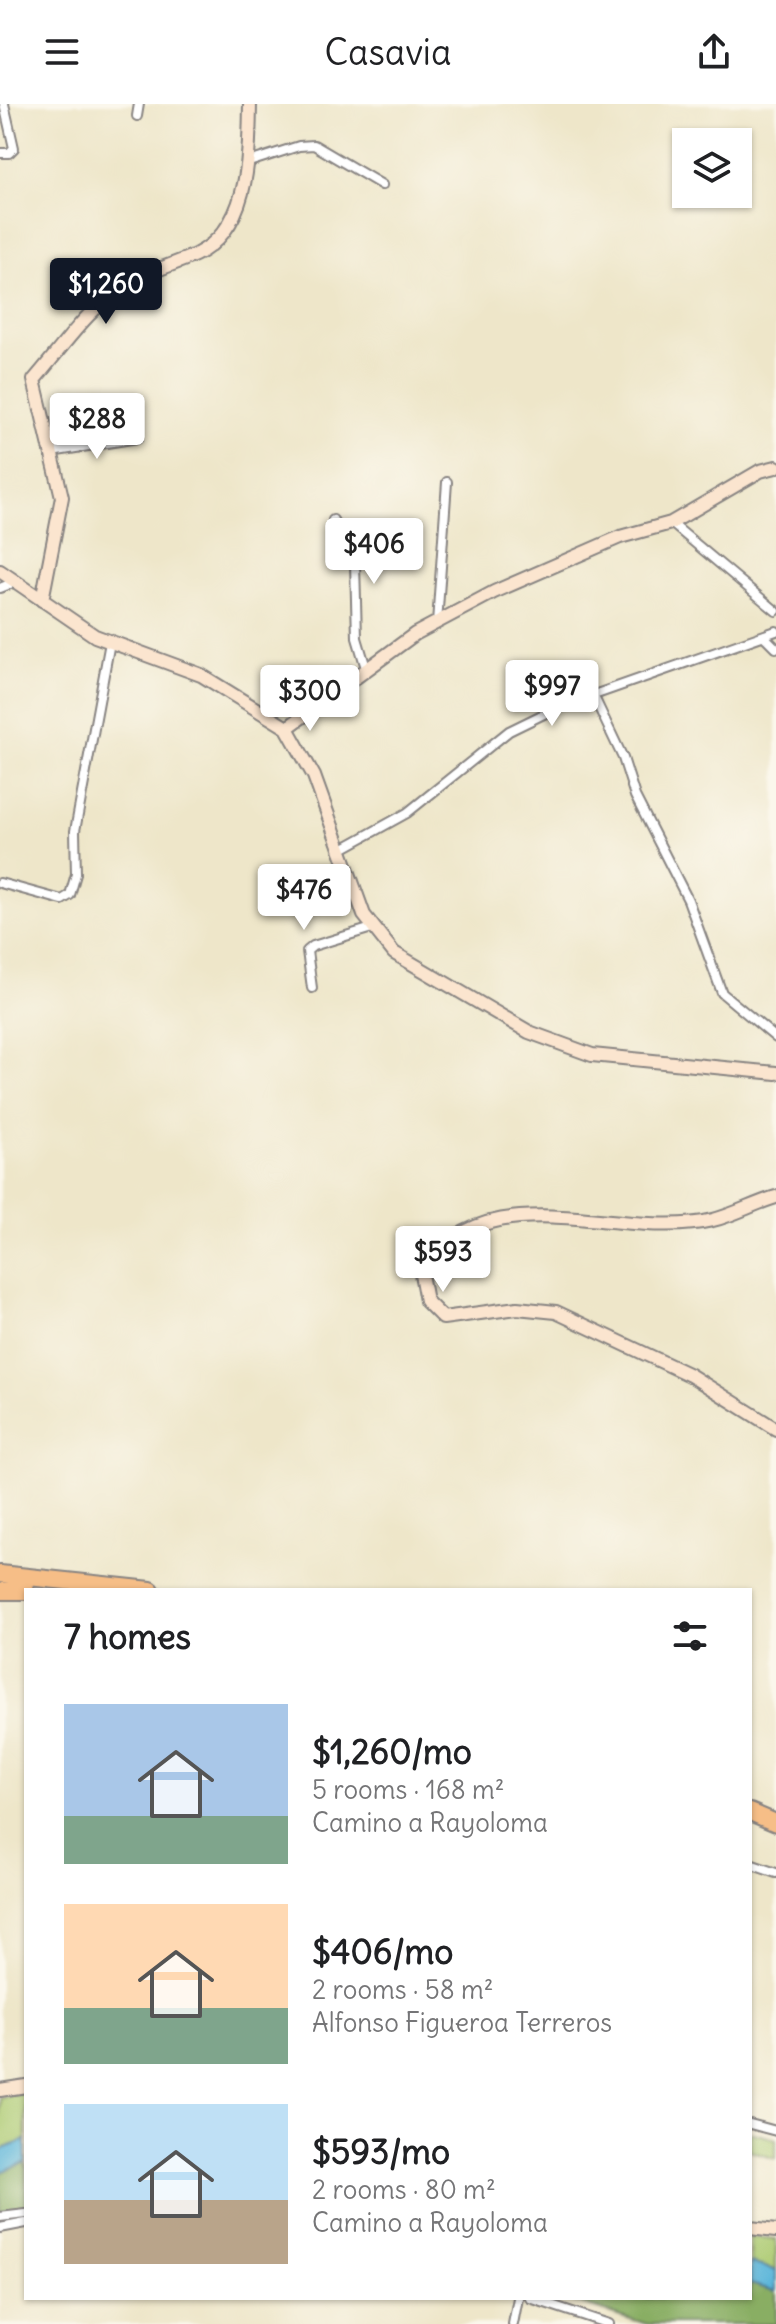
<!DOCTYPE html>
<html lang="en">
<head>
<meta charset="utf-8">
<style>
	body { margin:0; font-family:Delius,sans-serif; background:#f6f6f6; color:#202124; height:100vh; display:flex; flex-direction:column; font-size:30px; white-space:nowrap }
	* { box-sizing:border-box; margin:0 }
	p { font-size:26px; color:#757577 }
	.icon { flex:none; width:44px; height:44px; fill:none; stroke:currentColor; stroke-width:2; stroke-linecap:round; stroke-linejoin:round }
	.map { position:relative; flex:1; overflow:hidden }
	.details { position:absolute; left:24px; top:1484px; width:728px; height:712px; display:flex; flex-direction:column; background:#fff; border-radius:0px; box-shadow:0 2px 6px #0004 }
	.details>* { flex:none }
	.buttons { position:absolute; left:672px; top:24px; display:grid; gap:16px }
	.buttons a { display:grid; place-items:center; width:80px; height:80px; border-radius:0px; background:#fff; box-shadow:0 2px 6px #0004; font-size:40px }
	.price { position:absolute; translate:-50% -68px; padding:0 18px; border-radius:8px; background:#fff; color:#222; font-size:26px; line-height:52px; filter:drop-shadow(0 2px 4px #0008) }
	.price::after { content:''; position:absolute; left:50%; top:48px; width:24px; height:18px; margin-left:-12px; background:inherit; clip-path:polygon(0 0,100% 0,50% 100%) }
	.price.selected { background:#111827; color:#fff }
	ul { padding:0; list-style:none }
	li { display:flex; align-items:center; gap:24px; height:200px; padding:0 40px }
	li span { display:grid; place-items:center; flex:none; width:224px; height:160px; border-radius:0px; color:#555 }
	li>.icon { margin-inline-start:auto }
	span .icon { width:96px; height:96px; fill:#fffc; stroke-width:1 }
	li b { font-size:34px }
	h2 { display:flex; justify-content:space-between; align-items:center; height:96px; padding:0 40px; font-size:34px }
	header { display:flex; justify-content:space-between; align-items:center; height:104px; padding:0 40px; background:#fff; font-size:36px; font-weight:600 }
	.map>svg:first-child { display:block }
	.green { fill:#acca71; stroke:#677656; stroke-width:2 }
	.forest { fill:#89ae63; stroke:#56684f; stroke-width:2 }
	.water { fill:#5cb6da; stroke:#3f6c8a; stroke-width:2 }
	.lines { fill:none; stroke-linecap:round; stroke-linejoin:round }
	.street-casing { stroke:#888482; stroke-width:12 }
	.secondary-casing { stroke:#888482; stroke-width:16 }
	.highway-casing { stroke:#888482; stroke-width:20 }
	.street { stroke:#fff; stroke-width:8 }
	.secondary { stroke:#fbe5cf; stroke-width:12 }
	.highway { stroke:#f6be87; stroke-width:16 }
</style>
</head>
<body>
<header><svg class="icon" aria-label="menu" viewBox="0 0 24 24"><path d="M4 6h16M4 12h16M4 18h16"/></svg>Casavia<svg class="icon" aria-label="share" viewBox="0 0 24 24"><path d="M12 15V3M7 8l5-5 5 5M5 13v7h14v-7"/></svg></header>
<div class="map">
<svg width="776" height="2220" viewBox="0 0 776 2220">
	<rect width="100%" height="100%" fill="#fbf7ec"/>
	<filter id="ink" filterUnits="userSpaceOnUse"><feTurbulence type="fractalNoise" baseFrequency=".0125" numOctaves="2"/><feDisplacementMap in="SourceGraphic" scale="16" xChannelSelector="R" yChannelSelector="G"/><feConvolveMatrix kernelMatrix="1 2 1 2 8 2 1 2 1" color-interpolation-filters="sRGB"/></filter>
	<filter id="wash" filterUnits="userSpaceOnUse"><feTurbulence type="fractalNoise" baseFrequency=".006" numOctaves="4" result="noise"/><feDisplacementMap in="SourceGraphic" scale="32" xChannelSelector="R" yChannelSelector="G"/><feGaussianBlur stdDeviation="1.8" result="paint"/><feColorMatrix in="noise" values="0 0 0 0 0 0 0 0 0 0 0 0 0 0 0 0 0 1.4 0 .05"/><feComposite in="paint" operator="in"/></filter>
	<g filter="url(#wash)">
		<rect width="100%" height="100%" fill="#eee6c9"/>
		<g class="green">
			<polygon points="26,1989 26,2036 0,2046 0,1993"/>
			<polygon points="750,2028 776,2035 776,2055 750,2047"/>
			<polygon points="750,2133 776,2135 776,2166 750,2159"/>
		</g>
		<g class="forest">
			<polygon points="26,2058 26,2104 0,2107 0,2068"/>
			<polygon points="750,2180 776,2187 776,2220 647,2220 562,2194 750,2194"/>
		</g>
		<g class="water">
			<polygon points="26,2036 26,2058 0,2068 0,2046"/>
			<polygon points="750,2159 776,2166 776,2187 750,2180"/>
		</g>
	</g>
	<g filter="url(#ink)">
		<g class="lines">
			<defs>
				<g id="street">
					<polyline points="137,12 139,0"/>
					<polyline points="0,49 9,49 14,44 4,0"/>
					<polyline points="249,58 299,42 314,41 382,81"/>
					<polyline points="51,348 138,334"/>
					<polyline points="333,416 355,459 357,534 366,564"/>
					<polyline points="671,419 776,507"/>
					<polyline points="0,484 15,478"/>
					<polyline points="437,519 447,378"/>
					<polyline points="764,532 776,544"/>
					<polyline points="594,593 623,654 635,692 688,796 722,889 776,934"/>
					<polyline points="342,745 407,709 509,627 554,605 776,527"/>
					<polyline points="0,779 62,796 70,791 76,770 75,727 110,538"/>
					<polyline points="312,884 307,847 313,842 372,824"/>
					<polyline points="750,1760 776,1769"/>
					<polyline points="750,2020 776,2027"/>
					<polyline points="0,2113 26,2110"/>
					<polyline points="0,2124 26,2119"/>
					<polyline points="530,2194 609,2220"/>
					<polyline points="513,2220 518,2194"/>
				</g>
				<g id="secondary">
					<polyline points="0,467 95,532 201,571 287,624 314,672 364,811 394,849 529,928 592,951 776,969"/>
					<path d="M 42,496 L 62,393 L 34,276 C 62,244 90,201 127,180 C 149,167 173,161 195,151 C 250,125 249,53 250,0"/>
					<polyline points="287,624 415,530 494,488 620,433 671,419 760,367 776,363"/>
					<path d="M 776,1093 C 755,1099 734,1111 713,1116 C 618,1138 484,1067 421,1170 L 426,1197 L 443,1214 L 517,1204 L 556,1208 L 690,1271 L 776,1325"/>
					<polyline points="0,1986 26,1982"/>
					<polyline points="750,2124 776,2127"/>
				</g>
				<g id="highway">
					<polyline points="0,1470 151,1486"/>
					<polyline points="0,1487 26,1487"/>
					<polyline points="750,1708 776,1719"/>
				</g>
			</defs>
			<use href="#street" class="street-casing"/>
			<use href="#secondary" class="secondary-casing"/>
			<use href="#highway" class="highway-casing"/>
			<use href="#street" class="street"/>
			<use href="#secondary" class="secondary"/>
			<use href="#highway" class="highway"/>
		</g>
	</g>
</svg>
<div class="buttons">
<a><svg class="icon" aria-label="layers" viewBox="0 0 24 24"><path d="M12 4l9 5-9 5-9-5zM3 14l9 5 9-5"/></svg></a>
</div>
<b class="price selected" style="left:106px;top:222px">$1,260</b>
<b class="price" style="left:97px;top:357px">$288</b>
<b class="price" style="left:374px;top:482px">$406</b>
<b class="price" style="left:552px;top:624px">$997</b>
<b class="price" style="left:310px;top:629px">$300</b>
<b class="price" style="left:304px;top:828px">$476</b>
<b class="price" style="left:443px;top:1190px">$593</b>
<section class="details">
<h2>7 homes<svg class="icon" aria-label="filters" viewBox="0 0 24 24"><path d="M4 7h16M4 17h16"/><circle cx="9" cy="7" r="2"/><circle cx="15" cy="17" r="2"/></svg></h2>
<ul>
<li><span style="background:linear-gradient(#a9c7e8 70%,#7fa58c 0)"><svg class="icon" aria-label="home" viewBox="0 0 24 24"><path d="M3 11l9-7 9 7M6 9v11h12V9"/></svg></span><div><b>$1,260/mo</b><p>5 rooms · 168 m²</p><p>Camino a Rayoloma</p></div></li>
<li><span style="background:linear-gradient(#ffd9b3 65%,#7fa58c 0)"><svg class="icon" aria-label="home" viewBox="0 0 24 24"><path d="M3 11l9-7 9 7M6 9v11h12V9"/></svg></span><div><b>$406/mo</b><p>2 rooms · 58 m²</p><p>Alfonso Figueroa Terreros</p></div></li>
<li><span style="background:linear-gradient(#bfe0f5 60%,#b9a48a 0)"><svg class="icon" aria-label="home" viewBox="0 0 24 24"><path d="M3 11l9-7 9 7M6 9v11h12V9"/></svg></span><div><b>$593/mo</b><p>2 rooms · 80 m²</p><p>Camino a Rayoloma</p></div></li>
</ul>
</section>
</div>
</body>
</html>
